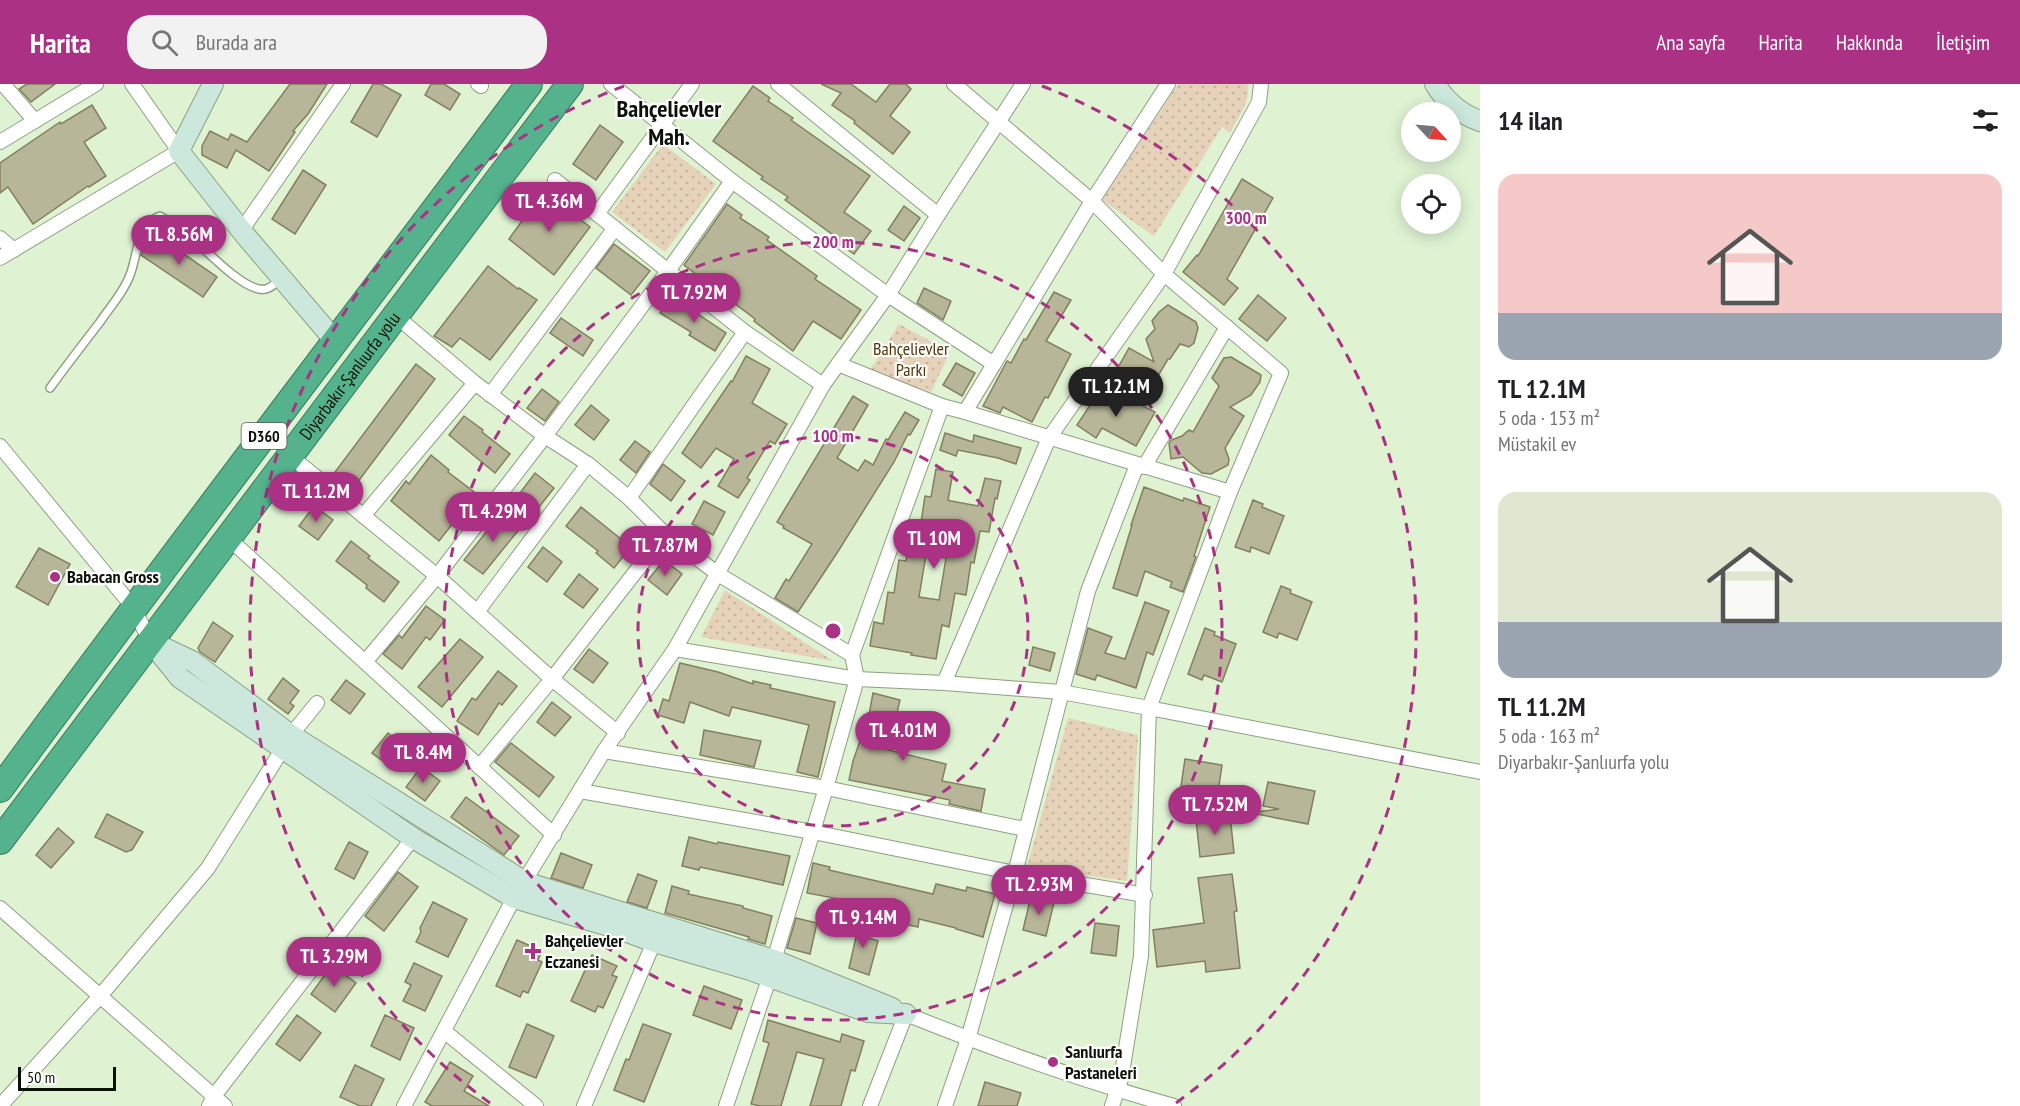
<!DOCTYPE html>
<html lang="tr">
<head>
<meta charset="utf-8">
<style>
	body { margin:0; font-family:"PT Sans Narrow",sans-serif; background:#f2f2f2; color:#202124; height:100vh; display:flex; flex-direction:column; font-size:22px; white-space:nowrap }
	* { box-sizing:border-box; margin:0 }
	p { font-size:20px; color:#757577 }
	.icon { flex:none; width:33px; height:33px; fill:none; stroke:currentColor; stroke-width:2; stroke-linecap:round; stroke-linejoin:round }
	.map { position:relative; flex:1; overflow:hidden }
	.sheet { display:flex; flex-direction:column; background:#fff; width:540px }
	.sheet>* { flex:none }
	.needle { width:39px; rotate:116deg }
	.fabs { position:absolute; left:1401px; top:18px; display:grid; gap:12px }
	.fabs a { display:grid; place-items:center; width:60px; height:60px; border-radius:50%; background:#fff; box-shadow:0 3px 15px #0003; font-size:30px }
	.scale { position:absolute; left:18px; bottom:15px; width:98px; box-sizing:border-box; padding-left:6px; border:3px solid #0a1107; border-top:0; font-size:16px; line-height:21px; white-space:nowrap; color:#0a1107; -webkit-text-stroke:4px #fff; paint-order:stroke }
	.price { position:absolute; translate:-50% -51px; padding:0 14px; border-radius:21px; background:#ab3185; color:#fff; font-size:20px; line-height:39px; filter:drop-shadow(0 2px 3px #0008) }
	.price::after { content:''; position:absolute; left:50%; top:36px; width:18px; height:14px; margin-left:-9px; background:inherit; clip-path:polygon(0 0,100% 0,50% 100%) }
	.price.on { background:#222; color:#fff }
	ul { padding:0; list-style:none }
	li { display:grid; align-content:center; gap:12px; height:318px; padding:0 18px }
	li span { display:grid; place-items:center; height:186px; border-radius:18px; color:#555 }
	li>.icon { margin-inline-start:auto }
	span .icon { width:108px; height:108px; fill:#fffc; stroke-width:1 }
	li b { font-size:26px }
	h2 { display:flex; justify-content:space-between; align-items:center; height:72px; padding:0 18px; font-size:26px }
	header { display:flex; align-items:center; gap:36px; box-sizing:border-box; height:84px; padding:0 30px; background:#ab3185; color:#fff }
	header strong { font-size:28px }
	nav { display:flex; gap:33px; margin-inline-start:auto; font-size:21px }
	.search { width:420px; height:54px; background:#f2f2f2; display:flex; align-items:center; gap:15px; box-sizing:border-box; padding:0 21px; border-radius:24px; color:#757577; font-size:22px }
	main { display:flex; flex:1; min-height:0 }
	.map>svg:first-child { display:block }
	.grass { fill:url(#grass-dots) }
	.building { fill:#b8b698; stroke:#827f5e; stroke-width:1.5; fill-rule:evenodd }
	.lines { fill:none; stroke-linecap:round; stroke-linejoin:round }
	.lane-casing { stroke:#8da082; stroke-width:10 }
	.street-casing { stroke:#8da082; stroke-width:16 }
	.secondary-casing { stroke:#8da082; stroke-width:22 }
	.highway-casing { stroke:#3a7a5d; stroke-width:28 }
	.lane { stroke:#fff; stroke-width:7 }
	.street { stroke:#fff; stroke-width:14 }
	.secondary { stroke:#cce8dc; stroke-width:20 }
	.highway { stroke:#54b28c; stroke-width:26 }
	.ring { fill:none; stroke:#ab3185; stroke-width:3; stroke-dasharray:10 8 }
	.poi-dot { fill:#ab3185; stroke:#fff; stroke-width:2 }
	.labels { text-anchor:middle; stroke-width:4.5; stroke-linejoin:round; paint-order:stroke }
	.shield { fill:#fff; stroke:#545851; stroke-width:1.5 }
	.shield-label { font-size:16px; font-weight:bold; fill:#0a1107 }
	.park-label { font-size:18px; fill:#513505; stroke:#fff }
	.street-label { font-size:18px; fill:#0a1107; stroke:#fff }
	.poi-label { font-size:18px; font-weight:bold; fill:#0a1107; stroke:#fff; text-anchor:start }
	.district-label { font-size:24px; font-weight:bold; fill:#0a1107; stroke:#fff }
	.centre { fill:#ab3185; stroke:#fff; stroke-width:3 }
	.ring-label { font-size:18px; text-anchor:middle; font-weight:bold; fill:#ab3185; stroke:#fff; stroke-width:4.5; stroke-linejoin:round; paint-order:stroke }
</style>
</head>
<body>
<header>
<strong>Harita</strong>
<div class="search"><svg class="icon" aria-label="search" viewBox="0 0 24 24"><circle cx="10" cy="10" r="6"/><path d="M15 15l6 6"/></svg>Burada ara</div>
<nav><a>Ana sayfa</a><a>Harita</a><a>Hakkında</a><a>İletişim</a></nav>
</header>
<main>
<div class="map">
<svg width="1480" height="1022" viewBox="0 0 1480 1022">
	<defs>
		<pattern id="grass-dots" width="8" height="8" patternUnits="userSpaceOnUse" patternTransform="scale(1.5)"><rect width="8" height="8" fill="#e6d2b9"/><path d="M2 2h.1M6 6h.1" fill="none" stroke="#c4b39e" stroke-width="1.8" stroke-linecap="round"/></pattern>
	</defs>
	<rect width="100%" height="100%" fill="#dff3d3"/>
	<g class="grass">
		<path d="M 1178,0 L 1247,0 C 1252,16 1237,35 1230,49 L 1222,43 L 1154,152 L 1102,116 Z"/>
		<polygon points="663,60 716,100 665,168 612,128"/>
		<polygon points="899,240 950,268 931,308 869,288"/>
		<polygon points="725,506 833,577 701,553"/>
		<polygon points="1068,634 1138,651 1127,797 1027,783"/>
	</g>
	<g class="building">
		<polygon points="27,0 55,0 31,18 19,5"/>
		<polygon points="290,0 327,0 308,30 293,47 295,48 269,87 236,66 227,84 202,71 202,62 210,47 228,56 231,50 247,58"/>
		<polygon points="373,0 381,0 401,11 377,53 351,38"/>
		<polygon points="431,0 444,0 460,10 450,26 425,11"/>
		<polygon points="821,0 851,0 876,18 890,0 906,0 911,5 890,32 910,48 893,70 854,39 855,37 832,21 841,9"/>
		<polygon points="753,2 770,14 768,17 793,34 791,36 870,92 844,128 871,147 854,170 838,159 840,156 785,116 788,113 761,95 763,93 713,57"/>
		<polygon points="92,21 106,44 84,58 106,92 89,103 88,102 33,140 8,103 0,109 0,79 60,38 61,40"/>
		<polygon points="600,41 623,58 596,96 573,80"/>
		<polygon points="303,86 326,101 295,150 272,135"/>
		<polygon points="1242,95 1273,114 1227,195 1238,204 1224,221 1183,188 1197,171 1198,172"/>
		<polygon points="543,108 590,143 554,191 509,155"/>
		<polygon points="727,120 742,131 740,134 769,153 767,156 817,192 815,195 861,226 841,255 813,237 793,267 754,237 755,235 684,181"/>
		<polygon points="904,122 920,134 904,157 888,146"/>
		<polygon points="155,150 217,193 203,213 141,171"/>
		<polygon points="614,160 650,187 631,211 596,184"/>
		<polygon points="488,182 518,205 519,204 537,216 490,276 460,254 452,263 434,252"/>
		<polygon points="924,204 951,217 943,236 917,219"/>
		<polygon points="1054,208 1071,216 1046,257 1071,270 1048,314 1045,313 1032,338 1003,323 1000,329 983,322 1007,277 1011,279 1024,255 1026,256"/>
		<polygon points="1258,211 1286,234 1267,257 1239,235"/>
		<polygon points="671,212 726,249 715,267 689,251 691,248 660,229"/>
		<polygon points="1168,221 1196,238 1198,244 1194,259 1189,263 1180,260 1170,275 1168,275 1149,307 1116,287 1129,264 1154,278 1146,255 1155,245 1152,237 1159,228"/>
		<polygon points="561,234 593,256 583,272 550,249"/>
		<polygon points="746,272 770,285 752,319 787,340 775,360 770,357 747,394 750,396 738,414 718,402 734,375 716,364 701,384 682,369 731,297 732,298"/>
		<polygon points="1231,273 1261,291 1260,298 1251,311 1230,323 1244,332 1225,364 1229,375 1228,381 1211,390 1202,389 1183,373 1171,375 1169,359 1171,356 1182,352 1189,346 1193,348 1219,302 1212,294 1224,274"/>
		<polygon points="956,279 975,289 962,312 943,301"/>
		<polygon points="416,280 435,295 354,403 335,388"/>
		<polygon points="1102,303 1130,322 1133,317 1155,328 1136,362 1102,344 1096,354 1077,341"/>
		<polygon points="542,305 559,318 545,337 527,324"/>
		<polygon points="853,312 868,321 837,374 858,387 865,376 873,381 886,355 888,356 905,328 919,336 910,351 908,350 894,378 837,469 798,528 775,514 786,495 789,497 812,460 783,444 784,442 777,438"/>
		<polygon points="591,321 609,336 594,356 575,341"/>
		<polygon points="464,332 483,346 482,348 510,370 495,389 449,351"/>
		<polygon points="945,349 973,358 974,351 1021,364 1016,380 998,374 958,366 956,372 940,366"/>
		<polygon points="635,357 650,368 636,389 620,376"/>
		<polygon points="431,371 449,386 448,388 478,411 463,431 461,429 439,457 391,417 406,397 409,400"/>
		<polygon points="663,380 685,397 671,417 650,400"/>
		<path d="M 936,385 L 953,388 L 948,416 L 951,417 L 978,422 L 985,394 L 1001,397 L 997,415 L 995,414 L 989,448 L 980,447 L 974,479 L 971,478 L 966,511 L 955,509 L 949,543 L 942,541 L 936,575 L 911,571 L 912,569 L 870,562 L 874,538 L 883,540 L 888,508 L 894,509 L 899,476 L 906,477 L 912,444 L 920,445 L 925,412 L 931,413 ZM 926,471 L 946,474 L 939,516 L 919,513 Z"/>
		<polygon points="535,389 554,404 539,423 520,409"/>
		<polygon points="1144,403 1183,417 1184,414 1210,423 1194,472 1196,473 1183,508 1170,503 1172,498 1145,487 1137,512 1113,504 1132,441 1131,441"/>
		<polygon points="1253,416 1263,420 1262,423 1284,432 1269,470 1251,463 1250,468 1235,463"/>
		<polygon points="704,417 725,428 713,451 692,440"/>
		<polygon points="314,422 333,436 318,456 299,442"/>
		<polygon points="581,423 631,463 614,484 596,469 598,467 566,442"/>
		<polygon points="502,428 521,443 483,490 464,476"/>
		<polygon points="351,457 370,472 368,474 399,498 384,518 366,504 367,501 336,477"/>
		<polygon points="543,463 562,478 547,498 528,483"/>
		<polygon points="39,464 70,480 48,521 16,503"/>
		<polygon points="664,476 682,490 667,511 648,496"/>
		<polygon points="579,490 598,505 583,524 564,510"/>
		<polygon points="1281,502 1291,506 1290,509 1312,518 1297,556 1279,549 1277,554 1263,548"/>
		<polygon points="1145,518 1169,527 1153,571 1147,568 1136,604 1097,591 1095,596 1076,590 1088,544 1112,553 1105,569 1125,575"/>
		<polygon points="426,522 445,536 430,556 426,553 402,585 383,570 399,551 402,554"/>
		<polygon points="213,538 233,552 215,578 200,568 198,564"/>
		<polygon points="1205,544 1215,548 1214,551 1236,560 1222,598 1204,591 1202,596 1188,590"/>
		<polygon points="460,555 483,573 442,623 418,603"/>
		<polygon points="1033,563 1055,569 1050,587 1029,581"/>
		<polygon points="589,565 608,579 593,599 574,585"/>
		<polygon points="680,579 718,588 753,600 753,597 771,601 770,604 835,618 818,693 797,688 809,641 732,623 729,632 690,618 684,639 658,631 663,615 669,617"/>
		<polygon points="498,587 517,602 502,621 499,619 478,651 457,637 472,614 476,616"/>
		<polygon points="283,594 299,607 290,619 294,622 288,630 268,615"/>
		<polygon points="346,596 365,610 350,630 331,616"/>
		<polygon points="873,609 900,616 888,666 946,680 942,697 985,705 981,727 949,720 950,716 849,696 853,677 869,631"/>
		<polygon points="552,618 571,633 555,652 537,638"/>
		<polygon points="704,646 761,657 754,683 700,671"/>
		<polygon points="388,649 406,663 391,683 372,669"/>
		<polygon points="511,659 554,693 539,713 495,678"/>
		<polygon points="1185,675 1222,681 1217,715 1180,709"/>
		<polygon points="421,683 440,697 425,717 406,703"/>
		<polygon points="1268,698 1315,707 1308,740 1256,730 1256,728 1279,725 1263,722"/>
		<polygon points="466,713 519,752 504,771 451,733"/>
		<polygon points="107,730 143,748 132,766 126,768 95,753"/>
		<polygon points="1230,731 1234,769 1200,773 1196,736"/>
		<polygon points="58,744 74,758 51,784 36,771"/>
		<polygon points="689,753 717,760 718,758 790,772 783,801 728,789 700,783 699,786 682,782"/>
		<polygon points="349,758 368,768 354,795 335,785"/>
		<polygon points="561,769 592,781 583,804 551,794"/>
		<polygon points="813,779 830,783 829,786 933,810 936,800 966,807 967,803 995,810 983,853 956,845 956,844 919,835 918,843 895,838 895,836 865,829 865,827 837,821 839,815 807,809"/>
		<polygon points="398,788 418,803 384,847 365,832"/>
		<polygon points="638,790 657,797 647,824 627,818"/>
		<polygon points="1232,790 1237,827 1234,828 1240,884 1206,888 1205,877 1157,883 1153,846 1204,839 1198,794"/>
		<polygon points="672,802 689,807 688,810 743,822 743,824 772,832 765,860 748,855 749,853 665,829"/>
		<polygon points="1031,812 1054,818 1046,852 1023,846"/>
		<polygon points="433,818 467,835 448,873 416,858 421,848 420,844"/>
		<polygon points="861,831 868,832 866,853 878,857 869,891 849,884"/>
		<polygon points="796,834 817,839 810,870 787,864"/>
		<polygon points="1095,839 1119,842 1116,872 1091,869"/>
		<polygon points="517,856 542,867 538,876 542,878 528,909 523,907 520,913 496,902"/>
		<polygon points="592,871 617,882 612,891 617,893 603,924 598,922 595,928 571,917"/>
		<polygon points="414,879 442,892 425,927 403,917 411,901 405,898"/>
		<polygon points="332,881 356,899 335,928 311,910"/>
		<polygon points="704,902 742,916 731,945 693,931"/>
		<polygon points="297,931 321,949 300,977 276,960"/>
		<polygon points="385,931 414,944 400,976 371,962"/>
		<polygon points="768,936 840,958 842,950 864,957 855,987 851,986 841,1022 810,1022 824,975 797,968 781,1022 760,1022 751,1020 769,959 763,957"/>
		<polygon points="527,940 554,952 536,994 509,983"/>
		<polygon points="643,940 671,950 644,1018 614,1006 626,975 629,976"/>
		<polygon points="450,978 473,992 464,1007 489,1022 432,1022 425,1018"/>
		<polygon points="355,981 384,995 371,1022 360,1022 340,1013"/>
		<polygon points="985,998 1021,1009 1017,1022 978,1022"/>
	</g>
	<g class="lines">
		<defs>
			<path id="lane" d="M 50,304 C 66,282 83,260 100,238 C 110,223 124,208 130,191 C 138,171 136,141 160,132 C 172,139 184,147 195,157 C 210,170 239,201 259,205 C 268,207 273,201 280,196"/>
			<g id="street">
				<polyline points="3,0 35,37"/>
				<polyline points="478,0 481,2"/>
				<polyline points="611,0 732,97 888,211 994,280 1092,117 1168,0"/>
				<polyline points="778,0 938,131"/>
				<polyline points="954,0 1092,117 1164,190 1281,289 1230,408 965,328"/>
				<polyline points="0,58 96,0"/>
				<polyline points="555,96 668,187 732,97"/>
				<polyline points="597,130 692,0"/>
				<polyline points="241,147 343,0"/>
				<polyline points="0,154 14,166"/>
				<polyline points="0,174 179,67 132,0"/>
				<polyline points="396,232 475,299"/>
				<polyline points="823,301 745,248 668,187 545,352 588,380 629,414 665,450 718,490 852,571"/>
				<polyline points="490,311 615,144"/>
				<polyline points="942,322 965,328 994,280"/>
				<polyline points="0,362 133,523 150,557"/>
				<polyline points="289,371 437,492 365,578 554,751"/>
				<polyline points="1144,383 1227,243"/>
				<polyline points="629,414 745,248"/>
				<polyline points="363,432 475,299 545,352 437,492 552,595 618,649"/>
				<polyline points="227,453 365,578"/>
				<polyline points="477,528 588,380"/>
				<polyline points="675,565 823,301 888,211 938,131 1023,0"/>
				<polyline points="944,599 1061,608 1149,624 1230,408"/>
				<polyline points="291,651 317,619"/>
				<polyline points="604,667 826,704 1025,745"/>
				<polyline points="479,683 552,595 665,450"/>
				<polyline points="580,707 813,748 1015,789 1145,811"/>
				<polyline points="0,824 225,1022"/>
				<polyline points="774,876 826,704 857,595 852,571 942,322 838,280"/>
				<polyline points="444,947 536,1022"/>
				<polyline points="1,1021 101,911 208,784 282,666"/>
				<polyline points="209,1022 214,1012 413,754"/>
				<polyline points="404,1022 514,814 604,667 675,565 857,595 944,599 1049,354 1164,190 1259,18 1261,0"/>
				<polyline points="584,1022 654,858"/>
				<polyline points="726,1022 770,892"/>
				<path d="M 870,1022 L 906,930 C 993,965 1083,997 1174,1022"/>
				<polyline points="945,1022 968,955 1015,789 1088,507 1137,381"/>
				<polyline points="1112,1022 1121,995 1141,872 1149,624 1480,688"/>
			</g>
			<g id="secondary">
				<polyline points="213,0 179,67 245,151 336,258"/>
				<path d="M 1435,0 C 1446,18 1460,30 1480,37"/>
				<polyline points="150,557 180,594 413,754 514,814 619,845 654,858 750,886 868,928 906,930"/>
				<polyline points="156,560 192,577 291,651 525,798 774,876 892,924"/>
			</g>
			<g id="highway">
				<path d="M 0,705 C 174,468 353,235 529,0"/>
				<path id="s1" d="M 0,757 L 570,0"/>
			</g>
		</defs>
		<use href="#lane" class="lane-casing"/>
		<use href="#street" class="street-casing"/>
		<use href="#secondary" class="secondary-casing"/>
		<use href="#highway" class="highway-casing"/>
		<use href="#lane" class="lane"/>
		<use href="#street" class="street"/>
		<use href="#secondary" class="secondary"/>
		<use href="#highway" class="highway"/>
	</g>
	<g class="ring">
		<circle cx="833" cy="547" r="195"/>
		<circle cx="833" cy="547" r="389"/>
		<path d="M490 1019A584 584 0 0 1 624 2M1042 2A584 584 0 0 1 1176 1019"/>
	</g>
	<g class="poi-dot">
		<circle cx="55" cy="493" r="6"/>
		<path d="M530 858h6v6h6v6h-6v6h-6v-6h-6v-6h6z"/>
		<circle cx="1053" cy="978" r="6"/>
	</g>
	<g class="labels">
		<rect class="shield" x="241.5" y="339" width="45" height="26" rx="4.5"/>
		<g class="shield-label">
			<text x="264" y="358">D360</text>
		</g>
		<g class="park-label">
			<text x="911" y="271">Bahçelievler<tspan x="911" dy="21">Parkı</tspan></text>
		</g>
		<g class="street-label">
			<text dy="6" stroke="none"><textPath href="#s1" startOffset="582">Diyarbakır-Şanlıurfa yolu</textPath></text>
		</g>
		<g class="poi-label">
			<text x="67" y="499">Babacan Gross</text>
			<text x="545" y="863">Bahçelievler<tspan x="545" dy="21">Eczanesi</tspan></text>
			<text x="1065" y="974">Sanlıurfa<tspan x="1065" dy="21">Pastaneleri</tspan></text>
		</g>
		<g class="district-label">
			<text x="669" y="33">Bahçelievler<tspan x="669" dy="28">Mah.</tspan></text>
		</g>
	</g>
	<circle cx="833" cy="547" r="9" class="centre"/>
	<g class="ring-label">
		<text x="1246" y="140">300 m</text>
		<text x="833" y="164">200 m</text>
		<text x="833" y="358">100 m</text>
	</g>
</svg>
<div class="fabs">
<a><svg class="needle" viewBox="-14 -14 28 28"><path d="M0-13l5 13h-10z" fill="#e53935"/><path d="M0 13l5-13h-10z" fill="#757577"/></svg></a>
<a><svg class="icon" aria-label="locate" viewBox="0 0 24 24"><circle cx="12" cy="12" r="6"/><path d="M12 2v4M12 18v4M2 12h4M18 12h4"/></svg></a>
</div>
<div class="scale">50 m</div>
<b class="price" style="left:549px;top:149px">TL 4.36M</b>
<b class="price" style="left:179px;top:182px">TL 8.56M</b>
<b class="price" style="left:694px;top:240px">TL 7.92M</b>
<b class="price on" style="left:1116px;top:334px">TL 12.1M</b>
<b class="price" style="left:316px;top:439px">TL 11.2M</b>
<b class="price" style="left:493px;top:459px">TL 4.29M</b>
<b class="price" style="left:934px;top:486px">TL 10M</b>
<b class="price" style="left:665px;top:493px">TL 7.87M</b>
<b class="price" style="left:903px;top:678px">TL 4.01M</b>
<b class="price" style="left:423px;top:700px">TL 8.4M</b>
<b class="price" style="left:1215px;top:752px">TL 7.52M</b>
<b class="price" style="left:1039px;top:832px">TL 2.93M</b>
<b class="price" style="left:863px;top:865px">TL 9.14M</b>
<b class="price" style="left:334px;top:904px">TL 3.29M</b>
</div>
<section class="sheet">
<h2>14 ilan<svg class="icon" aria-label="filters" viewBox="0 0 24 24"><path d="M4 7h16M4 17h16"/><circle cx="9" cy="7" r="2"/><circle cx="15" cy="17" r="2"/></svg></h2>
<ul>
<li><span style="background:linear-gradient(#f6c9c9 75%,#9aa5b1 0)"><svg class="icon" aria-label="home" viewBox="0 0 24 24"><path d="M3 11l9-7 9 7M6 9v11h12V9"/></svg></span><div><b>TL 12.1M</b><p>5 oda · 153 m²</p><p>Müstakil ev</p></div></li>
<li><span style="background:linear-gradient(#dfe7d0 70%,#9aa5b1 0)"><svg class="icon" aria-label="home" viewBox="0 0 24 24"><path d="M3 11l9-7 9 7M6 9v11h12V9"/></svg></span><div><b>TL 11.2M</b><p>5 oda · 163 m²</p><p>Diyarbakır-Şanlıurfa yolu</p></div></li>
</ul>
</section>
</main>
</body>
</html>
